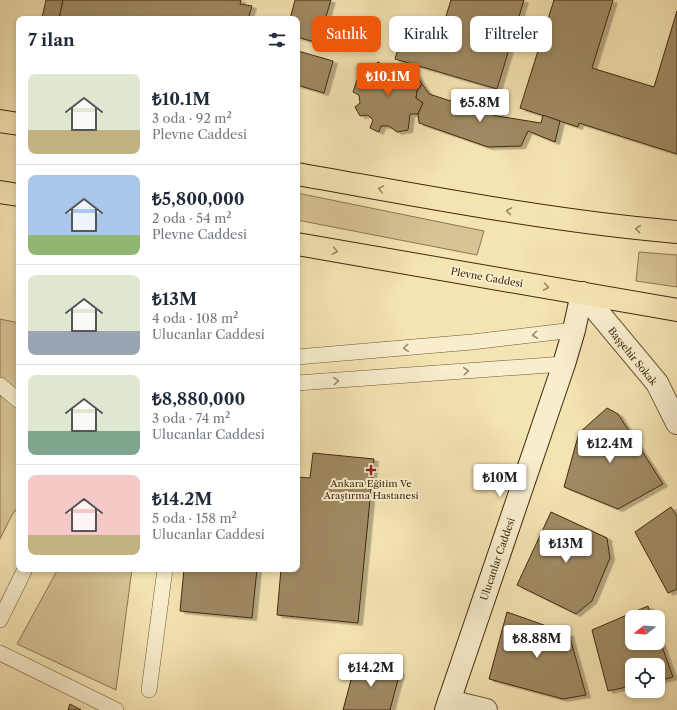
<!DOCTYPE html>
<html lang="tr">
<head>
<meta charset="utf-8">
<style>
	body { margin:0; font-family:"Libre Caslon Text",serif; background:#f6f6f7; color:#1f2937; height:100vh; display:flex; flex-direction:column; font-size:15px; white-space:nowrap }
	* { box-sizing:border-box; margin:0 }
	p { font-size:13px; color:#747a83 }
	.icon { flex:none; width:22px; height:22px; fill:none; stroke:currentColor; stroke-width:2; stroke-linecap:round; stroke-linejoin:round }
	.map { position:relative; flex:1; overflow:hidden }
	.panel { position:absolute; left:16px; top:16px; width:284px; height:556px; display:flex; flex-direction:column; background:#fff; border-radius:8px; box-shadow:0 2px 6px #0003 }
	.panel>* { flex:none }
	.guide { position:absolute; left:312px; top:16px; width:305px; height:36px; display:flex; gap:8px }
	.needle { width:26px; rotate:253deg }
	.tools { position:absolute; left:625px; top:610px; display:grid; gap:8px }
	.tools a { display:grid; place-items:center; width:40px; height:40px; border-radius:8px; background:#fff; box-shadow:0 2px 6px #0003; font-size:20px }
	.price { position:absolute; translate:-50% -34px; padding:0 9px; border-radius:4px; background:#fff; color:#222; font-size:13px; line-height:26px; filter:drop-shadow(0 1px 2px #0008) }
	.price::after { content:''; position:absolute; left:50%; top:24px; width:12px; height:9px; margin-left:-6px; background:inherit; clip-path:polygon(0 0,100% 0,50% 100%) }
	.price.current { background:#ea580c; color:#fff }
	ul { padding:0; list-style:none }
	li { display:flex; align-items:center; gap:12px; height:100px; padding:0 12px }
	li+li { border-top:1px solid #e0e1e3 }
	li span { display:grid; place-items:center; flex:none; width:112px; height:80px; border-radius:8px; color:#555 }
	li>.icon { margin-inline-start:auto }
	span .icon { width:48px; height:48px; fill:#fffc; stroke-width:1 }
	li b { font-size:17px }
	h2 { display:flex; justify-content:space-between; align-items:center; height:48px; padding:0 12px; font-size:17px }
	.tag { padding:0 14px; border-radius:8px; background:#fff; box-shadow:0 2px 6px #0003; font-size:14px; line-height:36px }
	.tag.current { background:#ea580c; color:#fff }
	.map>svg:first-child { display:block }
	.green { fill:#d6c496; stroke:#8c7652 }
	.building { fill:#9f8a63; stroke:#42290d; filter:url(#shadow) }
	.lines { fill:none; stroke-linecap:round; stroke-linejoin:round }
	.service-casing { stroke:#6e5836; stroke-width:16 }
	.minor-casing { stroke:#6e5836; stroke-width:24 }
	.secondary-casing { stroke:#42290d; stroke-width:24 }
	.primary-casing { stroke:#42290d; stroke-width:24 }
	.service { stroke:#f8edcd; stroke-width:15 }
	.minor { stroke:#f8edcd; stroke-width:22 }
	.secondary { stroke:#f8edcd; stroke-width:22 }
	.primary { stroke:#f4e4b2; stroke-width:22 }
	.oneway { stroke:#9b8660 }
	.oneway2 { stroke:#9d8b6d }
	.poi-dot { fill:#8f2418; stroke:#f8edcd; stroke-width:1.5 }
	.labels { text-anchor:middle; stroke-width:4; stroke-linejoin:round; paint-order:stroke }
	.street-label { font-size:10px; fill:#42290d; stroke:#f8edcd }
	.poi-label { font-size:10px; fill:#42290d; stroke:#f8edcd }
</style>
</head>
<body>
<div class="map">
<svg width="677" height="710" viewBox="0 0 677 710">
	<defs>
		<filter id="shadow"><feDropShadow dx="4.5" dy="2.5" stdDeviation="0" flood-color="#0004"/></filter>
	</defs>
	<rect width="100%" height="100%" fill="#f4e4b2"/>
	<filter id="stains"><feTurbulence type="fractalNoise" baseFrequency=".005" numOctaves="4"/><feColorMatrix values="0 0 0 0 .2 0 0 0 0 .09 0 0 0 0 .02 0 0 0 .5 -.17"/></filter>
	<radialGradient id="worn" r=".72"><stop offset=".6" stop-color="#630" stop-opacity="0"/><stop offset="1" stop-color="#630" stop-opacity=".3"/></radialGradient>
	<g class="green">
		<polygon points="297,193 484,231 477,255 297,220"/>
		<polygon points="639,252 677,255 677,287 636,281"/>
		<polygon points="0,319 19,323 19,506 12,515 0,539"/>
		<polygon points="58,569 132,569 116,690 17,644"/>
	</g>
	<g class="building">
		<polygon points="46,0 63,0 59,19 42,18"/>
		<polygon points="63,0 241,0 240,4 252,6 248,19 148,19 140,16 139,19 59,19"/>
		<polygon points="295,0 331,0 318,43 297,37 297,19 290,19"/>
		<polygon points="451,0 524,0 497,89 395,59 402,35 437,45"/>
		<polygon points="554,0 613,0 592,68 654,87 677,11 677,154 579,123 578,127 520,108"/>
		<polygon points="298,51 333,61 324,93 297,85 297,56"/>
		<polygon points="379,62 382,68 389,69 392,64 403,67 402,73 410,77 416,74 422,84 417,91 416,98 423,103 418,114 410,114 408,130 397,132 389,126 381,126 379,132 370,128 373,120 368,115 360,116 355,107 360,103 359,95 353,92 357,80 366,78 370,74 368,67"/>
		<polygon points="422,84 429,94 497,116 541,123 543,115 560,121 555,142 528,131 521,146 488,147 419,123 418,114 423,103 416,98 417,91"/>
		<polygon points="607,408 618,414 663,484 618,509 564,487 579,433"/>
		<polygon points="313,453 374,459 358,623 277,615 281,569 297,569 297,477 310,478"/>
		<polygon points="671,507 677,516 677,589 668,593 635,532"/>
		<polygon points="551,512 607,538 610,558 592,601 576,614 517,585"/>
		<polygon points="184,569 257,569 252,618 180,611"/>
		<polygon points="648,606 652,617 632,617 632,643 658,643 658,635 673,677 658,681 658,665 632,665 632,686 608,691 592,630"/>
		<polygon points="507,612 569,634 586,695 563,699 489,679"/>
		<polygon points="356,661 400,672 390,710 343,710"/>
		<polygon points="70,704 81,710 68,710"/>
	</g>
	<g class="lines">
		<defs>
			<g id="service">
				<polyline points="297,357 472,342 574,330"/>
				<polyline points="297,383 564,364"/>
				<polyline points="0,385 19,401"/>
				<polyline points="0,620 25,569"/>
				<polyline points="0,653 116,710"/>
				<polyline points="149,690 165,569"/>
			</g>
			<g id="minor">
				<polyline points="582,293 657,383 677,423"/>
				<polyline points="449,701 486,710"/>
			</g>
			<polyline id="secondary" points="446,710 564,364 574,330 582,293"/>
			<g id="primary">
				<polyline points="0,121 19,124"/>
				<path d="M 297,174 C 423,196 549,221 677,232"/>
				<polyline points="0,192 19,195"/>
				<polyline points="297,244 677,310"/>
			</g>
		</defs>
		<use href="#service" class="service-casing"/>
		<use href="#minor" class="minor-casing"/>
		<use href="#secondary" class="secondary-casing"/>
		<use href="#primary" class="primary-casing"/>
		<use href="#service" class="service"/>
		<use href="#minor" class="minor"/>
		<use href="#secondary" class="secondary"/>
		<use href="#primary" class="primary"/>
	</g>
	<defs><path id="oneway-chevron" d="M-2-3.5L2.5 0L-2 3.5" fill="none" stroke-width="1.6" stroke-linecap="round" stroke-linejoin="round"/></defs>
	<g class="oneway">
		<use href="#oneway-chevron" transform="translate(381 189) rotate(-170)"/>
		<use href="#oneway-chevron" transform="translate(509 211) rotate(-171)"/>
		<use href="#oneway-chevron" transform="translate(638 229) rotate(-175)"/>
		<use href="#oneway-chevron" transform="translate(335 251) rotate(10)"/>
		<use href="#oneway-chevron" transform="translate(546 287) rotate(10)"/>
	</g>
	<g class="oneway2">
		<use href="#oneway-chevron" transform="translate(535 335) rotate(173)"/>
		<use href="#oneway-chevron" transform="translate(406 348) rotate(175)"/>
		<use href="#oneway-chevron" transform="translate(466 371) rotate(-4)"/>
		<use href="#oneway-chevron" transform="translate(336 381) rotate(-4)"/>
	</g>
	<path class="poi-dot" d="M369 464h4v4h4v4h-4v4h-4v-4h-4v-4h4z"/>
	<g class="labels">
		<g class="street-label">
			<text transform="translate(487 277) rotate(10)" y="4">Plevne Caddesi</text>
			<text transform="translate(633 356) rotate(51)" y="4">Başşehir Sokak</text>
			<text transform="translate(497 559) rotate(-71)" y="4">Ulucanlar Caddesi</text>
		</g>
		<g class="poi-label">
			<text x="371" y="487">Ankara Eğitim Ve<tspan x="371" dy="12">Araştırma Hastanesi</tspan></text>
		</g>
	</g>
	<rect width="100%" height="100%" filter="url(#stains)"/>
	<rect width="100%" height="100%" fill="url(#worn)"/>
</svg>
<div class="tools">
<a><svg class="needle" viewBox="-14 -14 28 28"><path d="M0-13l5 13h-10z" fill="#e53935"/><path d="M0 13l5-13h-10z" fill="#747a83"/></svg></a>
<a><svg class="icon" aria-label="locate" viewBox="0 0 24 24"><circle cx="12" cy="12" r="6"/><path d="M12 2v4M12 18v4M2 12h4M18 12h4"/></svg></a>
</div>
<b class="price current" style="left:388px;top:97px">₺10.1M</b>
<b class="price" style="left:480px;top:123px">₺5.8M</b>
<b class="price" style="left:610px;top:464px">₺12.4M</b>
<b class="price" style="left:500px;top:498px">₺10M</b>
<b class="price" style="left:566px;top:564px">₺13M</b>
<b class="price" style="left:537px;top:659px">₺8.88M</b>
<b class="price" style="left:371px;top:688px">₺14.2M</b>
<div class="guide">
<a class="tag current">Satılık</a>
<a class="tag">Kiralık</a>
<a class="tag">Filtreler</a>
</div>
<section class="panel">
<h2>7 ilan<svg class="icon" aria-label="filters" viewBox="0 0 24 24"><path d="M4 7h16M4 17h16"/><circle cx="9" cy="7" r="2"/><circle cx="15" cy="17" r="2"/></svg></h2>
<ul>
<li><span style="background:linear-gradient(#dfe7d0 70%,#c2b280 0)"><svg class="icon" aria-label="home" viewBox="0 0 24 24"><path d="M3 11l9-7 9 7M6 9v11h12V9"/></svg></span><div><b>₺10.1M</b><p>3 oda · 92 m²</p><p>Plevne Caddesi</p></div></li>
<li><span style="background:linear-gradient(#a9c7e8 75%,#8fb573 0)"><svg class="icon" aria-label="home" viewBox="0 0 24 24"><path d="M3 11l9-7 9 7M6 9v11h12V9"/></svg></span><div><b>₺5,800,000</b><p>2 oda · 54 m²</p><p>Plevne Caddesi</p></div></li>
<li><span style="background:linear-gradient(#dfe7d0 70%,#9aa5b1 0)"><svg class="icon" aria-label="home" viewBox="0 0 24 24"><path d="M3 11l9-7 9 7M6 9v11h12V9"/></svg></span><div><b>₺13M</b><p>4 oda · 108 m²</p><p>Ulucanlar Caddesi</p></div></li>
<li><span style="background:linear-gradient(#dfe7d0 70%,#7fa58c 0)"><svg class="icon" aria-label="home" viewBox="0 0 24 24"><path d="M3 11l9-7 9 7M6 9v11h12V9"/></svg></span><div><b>₺8,880,000</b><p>3 oda · 74 m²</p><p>Ulucanlar Caddesi</p></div></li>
<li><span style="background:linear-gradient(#f6c9c9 75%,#c2b280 0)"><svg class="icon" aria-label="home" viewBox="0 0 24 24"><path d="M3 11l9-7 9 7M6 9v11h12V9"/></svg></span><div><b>₺14.2M</b><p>5 oda · 158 m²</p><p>Ulucanlar Caddesi</p></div></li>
</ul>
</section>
</div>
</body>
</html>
